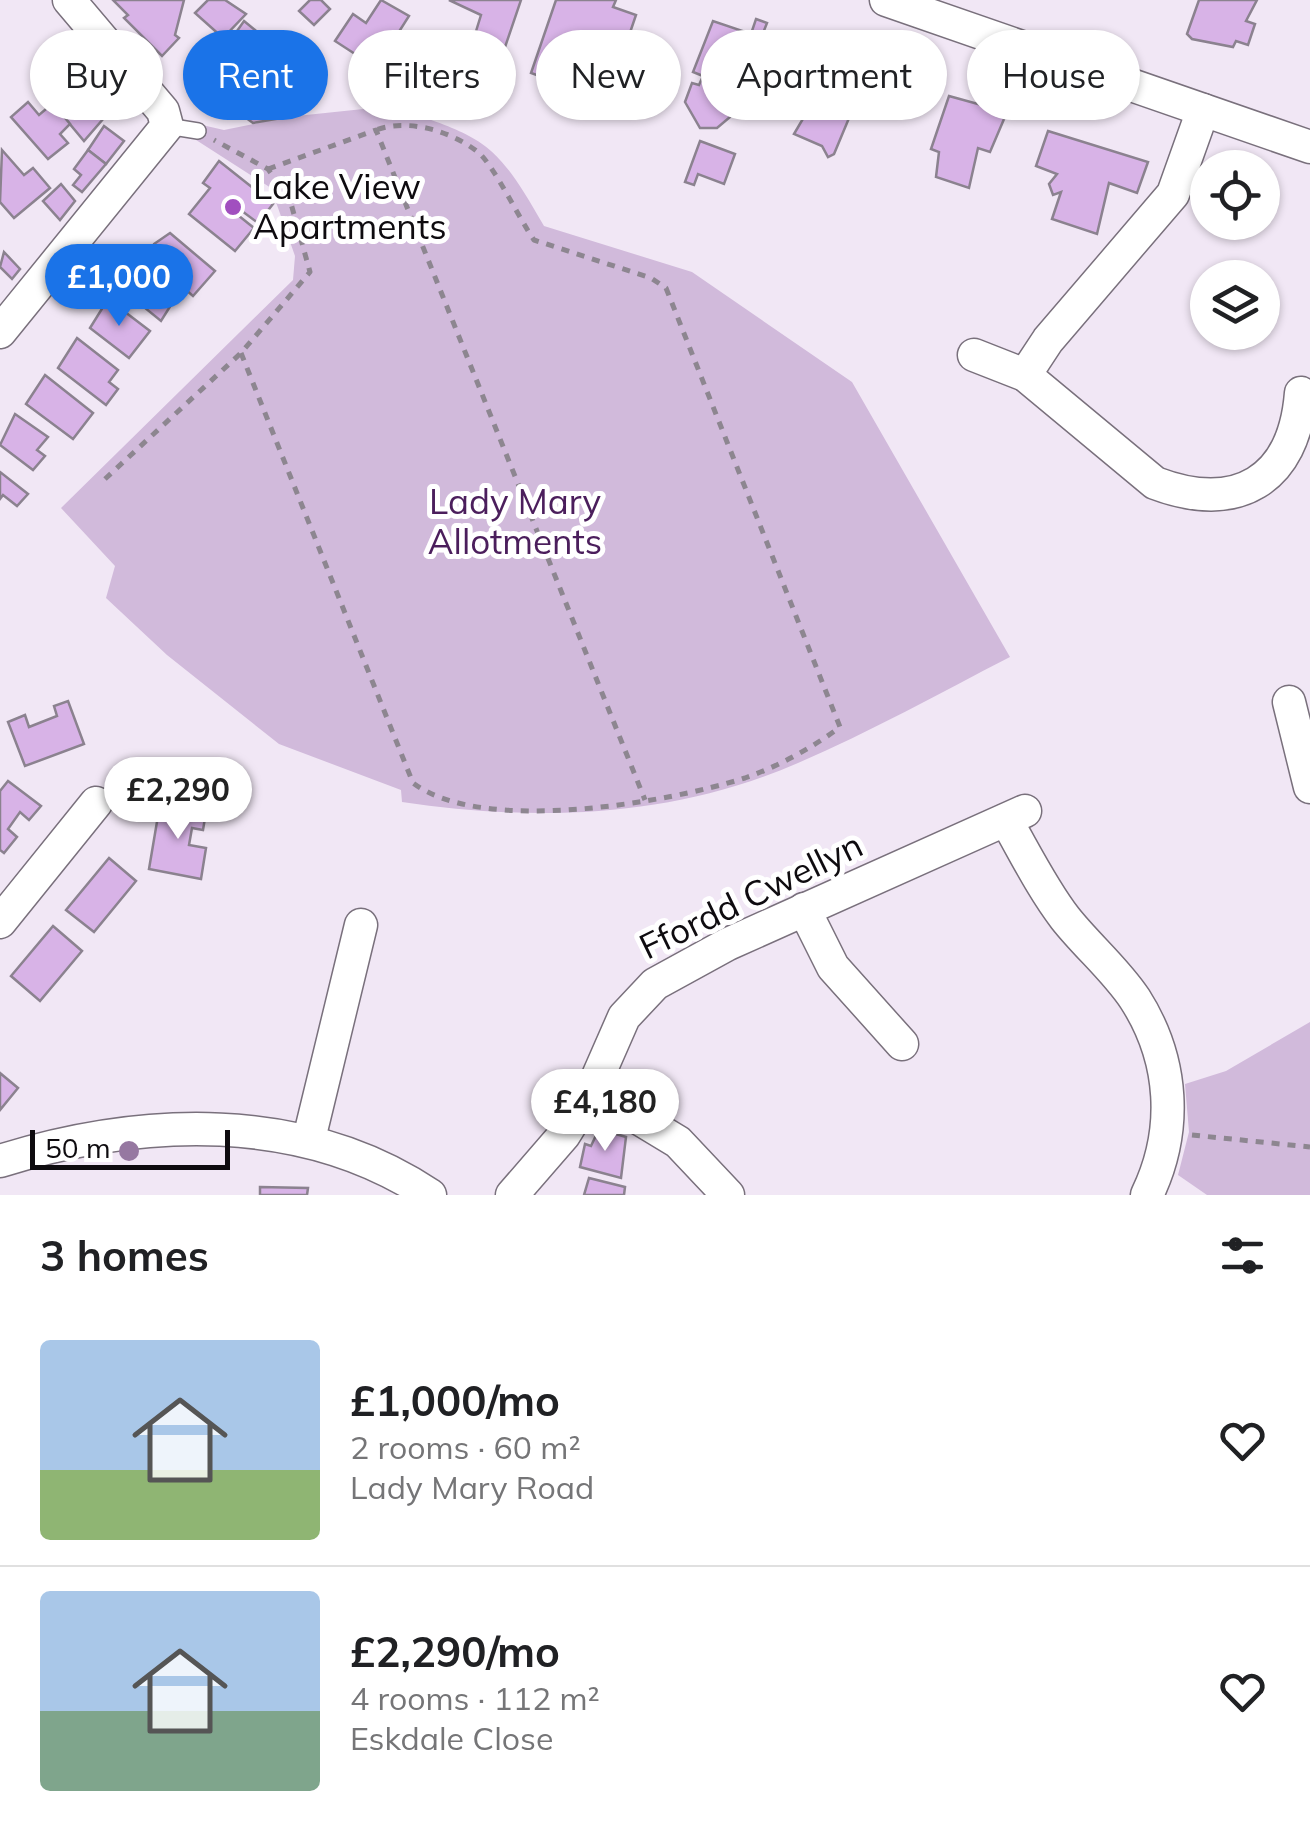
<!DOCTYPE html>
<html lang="en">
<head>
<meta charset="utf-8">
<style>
	body { margin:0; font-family:Mulish,sans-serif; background:#f6f6f6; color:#202124; height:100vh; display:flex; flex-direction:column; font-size:38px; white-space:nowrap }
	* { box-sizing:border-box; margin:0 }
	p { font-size:32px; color:#757577 }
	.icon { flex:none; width:55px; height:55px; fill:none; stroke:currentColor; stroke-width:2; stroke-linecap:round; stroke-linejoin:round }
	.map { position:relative; height:1195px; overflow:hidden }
	.side { display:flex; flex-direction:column; background:#fff; flex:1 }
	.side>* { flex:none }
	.guide { position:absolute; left:30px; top:30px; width:1250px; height:90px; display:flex; gap:20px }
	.controls { position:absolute; left:1190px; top:150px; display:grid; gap:20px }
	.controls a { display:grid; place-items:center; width:90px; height:90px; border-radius:50%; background:#fff; box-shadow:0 2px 8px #0004; font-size:50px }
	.scale { position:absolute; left:30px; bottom:25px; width:200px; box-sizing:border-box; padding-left:10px; border:5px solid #0e0b0f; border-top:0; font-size:28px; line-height:35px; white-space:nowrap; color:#0e0b0f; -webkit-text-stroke:8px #fff; paint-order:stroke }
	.price { position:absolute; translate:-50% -85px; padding:0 22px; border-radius:35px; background:#fff; color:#222; font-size:32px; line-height:65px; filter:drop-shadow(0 2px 5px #0008) }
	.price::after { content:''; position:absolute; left:50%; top:60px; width:30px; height:22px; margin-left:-15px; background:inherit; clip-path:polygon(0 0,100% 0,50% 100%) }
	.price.current { background:#1a73e8; color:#fff }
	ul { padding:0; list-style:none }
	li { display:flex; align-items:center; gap:30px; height:250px; padding:0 40px }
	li+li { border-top:2px solid #e0e0e0 }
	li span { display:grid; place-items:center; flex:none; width:280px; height:200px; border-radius:10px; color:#555 }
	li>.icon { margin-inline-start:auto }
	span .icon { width:120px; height:120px; fill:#fffc; stroke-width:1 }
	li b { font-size:42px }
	h2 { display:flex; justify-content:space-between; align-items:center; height:120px; padding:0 40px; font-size:42px }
	.pill { padding:0 35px; border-radius:45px; background:#fff; box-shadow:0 2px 8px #0004; font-size:35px; line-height:90px }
	.pill.current { background:#1a73e8; color:#fff }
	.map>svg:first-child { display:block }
	.green { fill:#d1badb }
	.building { fill:#d8b3e7; stroke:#8b828f; stroke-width:2.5 }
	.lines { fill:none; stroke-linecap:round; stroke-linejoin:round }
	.service-casing { stroke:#79707c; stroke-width:18 }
	.minor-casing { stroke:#79707c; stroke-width:35 }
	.path { stroke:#8d8690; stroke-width:5; stroke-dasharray:8 8; stroke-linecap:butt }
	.service { stroke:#fff; stroke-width:15 }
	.minor { stroke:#fff; stroke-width:32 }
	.tree { fill:#9678a1 }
	.poi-dot { fill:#a14fbf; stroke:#fff; stroke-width:4 }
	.labels { text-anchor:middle; stroke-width:10; stroke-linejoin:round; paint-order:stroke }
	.poi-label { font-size:35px; fill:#0e0b0f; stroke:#fff; text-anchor:start }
	.park-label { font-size:35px; fill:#4b1e5c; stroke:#fff }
	.street-label { font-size:35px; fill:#0e0b0f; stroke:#fff }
</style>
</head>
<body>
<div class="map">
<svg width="1310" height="1195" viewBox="0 0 1310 1195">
	<rect width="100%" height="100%" fill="#f1e7f5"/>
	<g class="green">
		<path d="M 392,106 C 485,139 494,138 544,226 L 692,272 L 852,382 L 1010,657 C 940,693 870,732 798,763 C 671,818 537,822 402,802 L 401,790 L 279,744 L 167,655 L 106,598 L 115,566 L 61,508 L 293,280 L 295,256 L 271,188 L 193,138 L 202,125 L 224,130 L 287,117 Z"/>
		<polygon points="1310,1022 1310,1195 1207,1195 1178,1175 1189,1132 1185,1084 1226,1071"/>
	</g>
	<g class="building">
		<polygon points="113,0 184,0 175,35 179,38 162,56 124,18 128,15"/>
		<polygon points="208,0 225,0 246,14 223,38 195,13"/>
		<polygon points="310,0 321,0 330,9 314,25 299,11"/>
		<polygon points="381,0 409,16 388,49 382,45 380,49 391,58 384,66 369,63 335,41 353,14 366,23"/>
		<polygon points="449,0 521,0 485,106 456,96 481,15"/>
		<polygon points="556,0 616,0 613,7 636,15 602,115 568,103 573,88 531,73"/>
		<polygon points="1199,0 1257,0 1246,21 1255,24 1248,45 1236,41 1233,47 1192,39 1187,34"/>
		<polygon points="756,19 767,23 730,117 717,128 700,128 685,102 692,83 699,85 703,76 693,72 713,21 751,34"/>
		<polygon points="244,21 255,30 239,44 296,89 278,111 287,117 253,123 238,112 247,101 211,68"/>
		<polygon points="828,55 861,67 867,75 834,154 828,157 822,146 794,134 807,112 803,102"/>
		<polygon points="72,66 110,111 84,141 49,99 62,89 55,80"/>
		<polygon points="949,96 1007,112 990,152 978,148 969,188 936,177 939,152 931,149"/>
		<polygon points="28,102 39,115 53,103 70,124 60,134 68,143 48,159 11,117"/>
		<polygon points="104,126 124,141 106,164 88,150"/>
		<polygon points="1048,131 1148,162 1137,193 1109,183 1097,234 1052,219 1061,192 1053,195 1049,184 1057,174 1036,166"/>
		<polygon points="700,141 735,154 724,184 698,174 694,185 685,182"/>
		<polygon points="2,150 24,175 33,168 50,188 14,218 0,202"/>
		<polygon points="88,150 106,164 82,192 73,185 81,175 74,169"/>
		<polygon points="219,161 273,204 258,223 242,211 239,216 254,228 235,251 189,214 210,188 203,183"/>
		<polygon points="61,184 75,201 60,220 43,201"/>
		<polygon points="170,233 215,271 193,296 149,258 154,244"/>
		<polygon points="4,252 20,269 12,279 0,267"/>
		<polygon points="140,260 173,286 163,299 171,305 161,321 123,290"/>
		<polygon points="108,299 150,331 129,358 90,328"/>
		<polygon points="77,338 118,370 109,382 118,389 106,405 58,368"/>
		<polygon points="45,375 93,413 73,439 26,404"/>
		<polygon points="15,414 48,437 37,450 45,456 33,470 0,445"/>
		<polygon points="0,472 28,494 17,506 3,495 0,499"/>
		<polygon points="68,701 84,744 25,766 8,722 25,715 29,727 57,716 54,706"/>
		<polygon points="8,781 41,806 29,820 20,812 8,829 17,837 4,853 0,850 0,791"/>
		<polygon points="160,804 206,812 203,830 192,828 189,845 206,848 201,879 149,869"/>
		<polygon points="109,858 136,881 94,932 66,910"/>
		<polygon points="53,926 82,951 40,1001 11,976"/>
		<polygon points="0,1073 18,1088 0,1110"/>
		<polygon points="599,1129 626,1137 621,1178 580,1167 585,1144 591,1146"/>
		<polygon points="589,1178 625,1187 624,1195 584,1195"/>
		<polygon points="260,1187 308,1188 307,1195 260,1195"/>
	</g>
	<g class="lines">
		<defs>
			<polyline id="service" points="167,126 198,131"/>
			<g id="minor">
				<polyline points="886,0 1310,147"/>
				<polyline points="0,332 167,126 163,111 69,0"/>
				<path d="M 974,355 L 1025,375 L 1155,483 C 1237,514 1294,481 1301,393"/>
				<polyline points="1025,375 1048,340 1173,194 1203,110"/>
				<polyline points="1289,702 1310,787"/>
				<path d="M 1006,820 C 1025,853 1042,888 1065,918 C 1087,946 1115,969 1135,999 C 1174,1060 1178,1131 1147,1195"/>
				<polyline points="804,909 833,967 902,1044"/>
				<polyline points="0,922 96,803"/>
				<polyline points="592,1090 678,1142 728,1195"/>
				<polyline points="309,1139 361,925"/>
				<path d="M 0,1161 C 142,1117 303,1110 430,1195"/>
				<polyline points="512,1195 564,1135 592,1090 624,1017 655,984 728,944 1025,811"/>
			</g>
		</defs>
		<use href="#service" class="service-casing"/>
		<use href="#minor" class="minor-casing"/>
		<g class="path">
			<polyline points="268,169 376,130 645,800"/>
			<path d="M 241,353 L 413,783 C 482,835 666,803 745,778 C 779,766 812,748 840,727 L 666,288 L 651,278 L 534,240 C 520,220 494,166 479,153 C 452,131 408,118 376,130"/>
			<polyline points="105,479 241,353 310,272 290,200 268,169 214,140"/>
			<polyline points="1192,1135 1310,1147"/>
		</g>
		<use href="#service" class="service"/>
		<use href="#minor" class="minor"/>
	</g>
	<circle class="tree" cx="129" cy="1151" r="10"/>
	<circle class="poi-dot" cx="233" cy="207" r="10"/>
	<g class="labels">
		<g class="poi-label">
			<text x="253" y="199">Lake View<tspan x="253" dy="40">Apartments</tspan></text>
		</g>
		<g class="park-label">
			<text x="515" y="514">Lady Mary<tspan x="515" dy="40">Allotments</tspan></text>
		</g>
		<g class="street-label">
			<text transform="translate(751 896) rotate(-26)" y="12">Ffordd Cwellyn</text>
		</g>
	</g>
</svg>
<div class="controls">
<a><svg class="icon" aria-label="locate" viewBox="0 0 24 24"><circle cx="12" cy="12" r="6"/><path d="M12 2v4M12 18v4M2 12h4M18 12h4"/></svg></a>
<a><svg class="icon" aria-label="layers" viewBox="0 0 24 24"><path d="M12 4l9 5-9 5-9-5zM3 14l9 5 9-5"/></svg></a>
</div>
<div class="scale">50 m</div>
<b class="price current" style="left:119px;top:329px">£1,000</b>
<b class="price" style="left:178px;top:842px">£2,290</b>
<b class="price" style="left:605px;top:1154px">£4,180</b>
<div class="guide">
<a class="pill">Buy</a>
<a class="pill current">Rent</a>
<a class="pill">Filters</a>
<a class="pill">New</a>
<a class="pill">Apartment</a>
<a class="pill">House</a>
</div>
</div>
<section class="side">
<h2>3 homes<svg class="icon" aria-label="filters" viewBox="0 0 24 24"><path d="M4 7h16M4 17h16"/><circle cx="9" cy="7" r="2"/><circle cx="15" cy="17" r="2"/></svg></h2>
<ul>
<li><span style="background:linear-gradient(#a9c7e8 65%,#8fb573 0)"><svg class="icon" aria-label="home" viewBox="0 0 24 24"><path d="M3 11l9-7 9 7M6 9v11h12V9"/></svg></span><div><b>£1,000/mo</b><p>2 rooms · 60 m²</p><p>Lady Mary Road</p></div><svg class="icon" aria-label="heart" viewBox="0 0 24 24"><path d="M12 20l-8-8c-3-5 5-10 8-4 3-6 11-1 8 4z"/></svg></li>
<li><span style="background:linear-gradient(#a9c7e8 60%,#7fa58c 0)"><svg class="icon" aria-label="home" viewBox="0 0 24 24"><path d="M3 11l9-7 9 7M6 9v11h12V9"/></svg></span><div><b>£2,290/mo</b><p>4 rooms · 112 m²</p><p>Eskdale Close</p></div><svg class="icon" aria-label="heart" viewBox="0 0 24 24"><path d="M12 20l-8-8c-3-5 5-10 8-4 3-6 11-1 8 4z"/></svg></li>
</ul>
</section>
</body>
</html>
